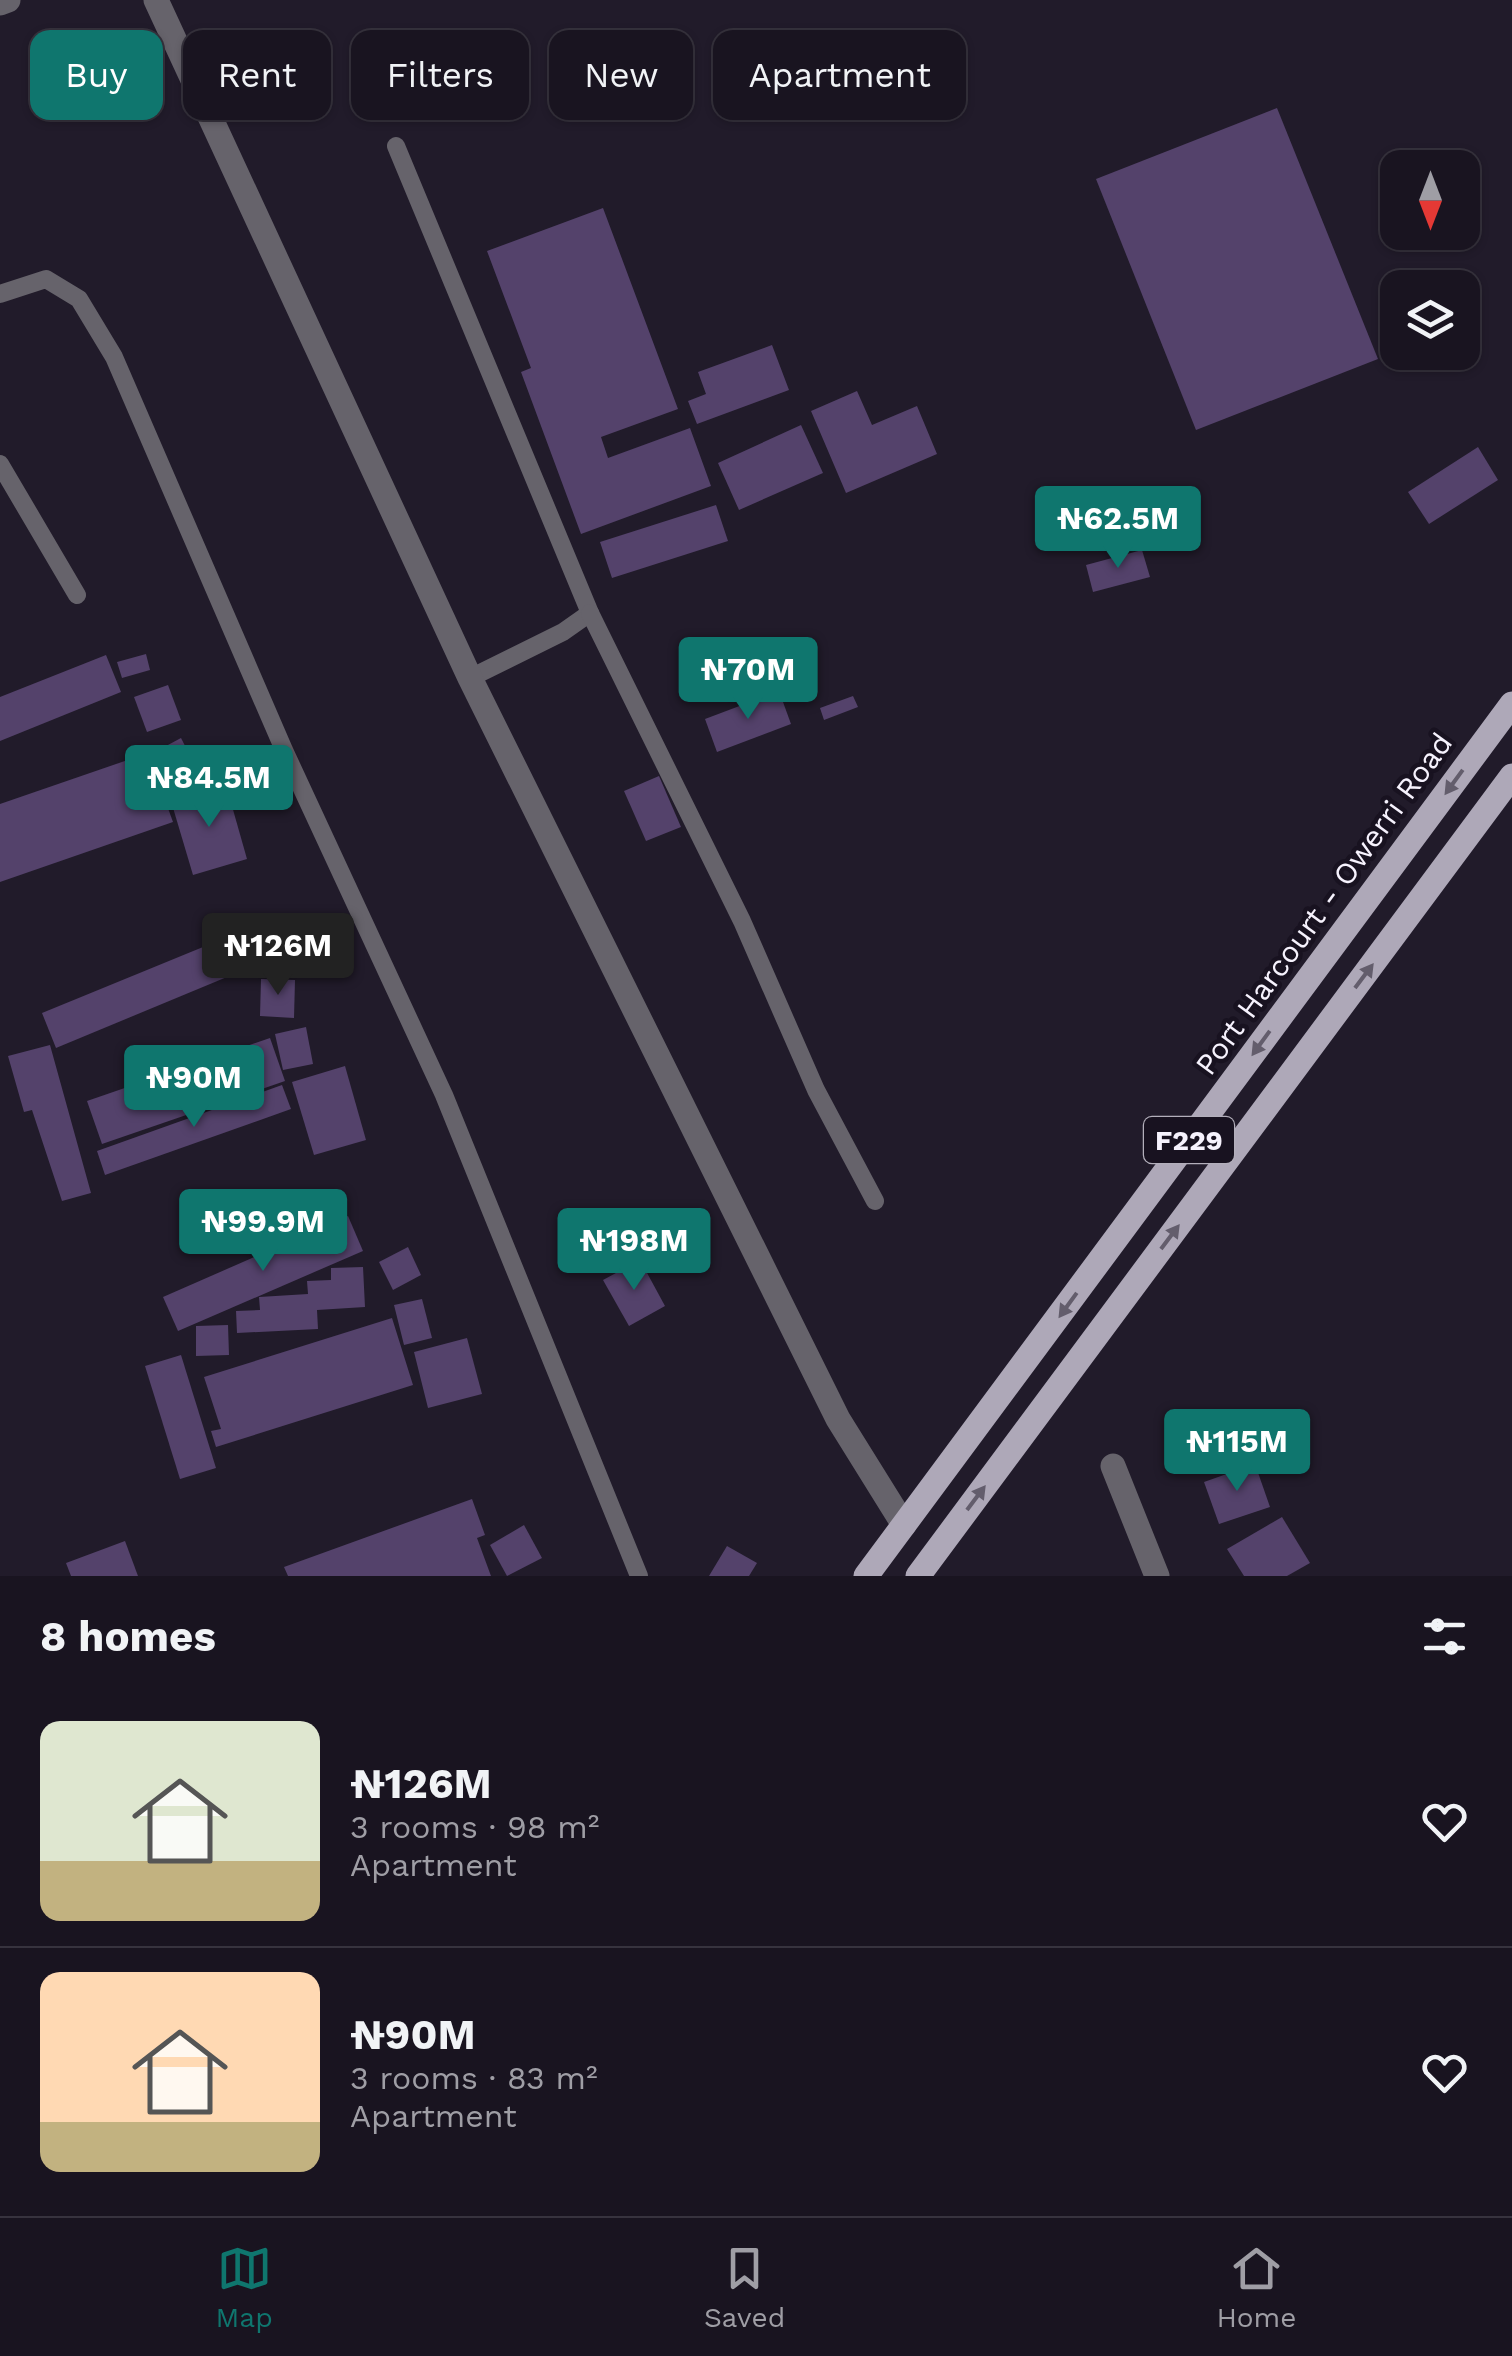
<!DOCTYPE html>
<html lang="en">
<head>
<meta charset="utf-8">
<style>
	body { margin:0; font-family:"Work Sans",sans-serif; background:#26212d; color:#f1f3f6; height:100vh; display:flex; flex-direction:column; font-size:38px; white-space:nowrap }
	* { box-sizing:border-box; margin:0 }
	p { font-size:32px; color:#9f9ea5 }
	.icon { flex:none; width:55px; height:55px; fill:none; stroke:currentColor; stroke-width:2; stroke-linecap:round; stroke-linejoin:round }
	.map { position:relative; height:1576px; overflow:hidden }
	.drawer { display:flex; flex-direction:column; background:#191420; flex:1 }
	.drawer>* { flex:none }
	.hud { position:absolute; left:30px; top:30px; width:1000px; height:90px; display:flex; gap:20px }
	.needle { width:65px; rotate:180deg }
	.controls { position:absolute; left:1380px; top:150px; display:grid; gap:20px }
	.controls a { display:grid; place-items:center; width:100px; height:100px; border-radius:20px; background:#191420; box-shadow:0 2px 8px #0004,0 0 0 2px #37333e; font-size:50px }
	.price { position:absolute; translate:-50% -85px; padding:0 22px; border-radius:10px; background:#0f766e; color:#fff; font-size:32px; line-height:65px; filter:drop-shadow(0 2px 5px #0008) }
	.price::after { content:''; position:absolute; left:50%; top:60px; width:30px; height:22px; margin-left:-15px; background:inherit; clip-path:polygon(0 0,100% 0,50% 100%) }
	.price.active { background:#222; color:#fff }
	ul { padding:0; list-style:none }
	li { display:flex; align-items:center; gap:30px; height:250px; padding:0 40px }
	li+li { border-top:2px solid #37333e }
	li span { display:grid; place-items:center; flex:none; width:280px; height:200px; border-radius:20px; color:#555 }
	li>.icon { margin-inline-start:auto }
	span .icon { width:120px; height:120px; fill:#fffc; stroke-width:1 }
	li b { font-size:42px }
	h2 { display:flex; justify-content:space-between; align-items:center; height:120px; padding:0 40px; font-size:42px }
	.chip { padding:0 35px; border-radius:20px; background:#191420; box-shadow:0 2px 8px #0004,0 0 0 2px #37333e; font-size:35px; line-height:90px }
	.chip.active { background:#0f766e; color:#fff }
	.menu { display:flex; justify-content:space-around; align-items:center; height:140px; border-top:2px solid #37333e; background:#191420; font-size:28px; color:#9f9ea5 }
	.menu a { display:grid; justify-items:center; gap:5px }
	.menu .active { color:#0f766e }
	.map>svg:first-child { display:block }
	.building { fill:#54426b }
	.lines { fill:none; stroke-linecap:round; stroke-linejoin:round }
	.service { stroke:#66636b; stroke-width:18 }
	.minor { stroke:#66636b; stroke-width:25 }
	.tertiary { stroke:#66636b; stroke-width:25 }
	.primary { stroke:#aea8b8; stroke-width:25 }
	.oneway { fill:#635d6c }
	.labels { text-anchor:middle; stroke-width:9; stroke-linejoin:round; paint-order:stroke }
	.shield { fill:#181220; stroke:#b3afbb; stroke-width:2.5 }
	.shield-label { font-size:28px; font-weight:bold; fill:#f6f2fd }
	.street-label { font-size:30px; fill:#f6f2fd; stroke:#181220 }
</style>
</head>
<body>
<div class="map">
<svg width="1512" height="1576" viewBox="0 0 1512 1576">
	<rect width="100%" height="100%" fill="#211b2a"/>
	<g class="building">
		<polygon points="1277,108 1378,359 1196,430 1096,179"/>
		<polygon points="603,208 678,409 601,437 608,458 690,428 711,486 581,534 521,372 531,368 487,251"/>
		<polygon points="772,345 789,390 697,424 688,401 706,394 698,372"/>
		<polygon points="857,391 872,425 917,406 937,454 846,493 811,411"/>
		<polygon points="801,425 823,473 739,510 718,463"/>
		<polygon points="1478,447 1498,480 1429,524 1408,492"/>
		<polygon points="716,505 728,541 612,578 600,542"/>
		<polygon points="1142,550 1150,577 1093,592 1086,565"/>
		<polygon points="146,654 150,670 122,678 117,662"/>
		<polygon points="106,655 121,692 0,741 0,697"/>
		<polygon points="168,685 181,720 147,732 134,697"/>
		<polygon points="779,691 791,724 717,752 705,719"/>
		<polygon points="853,696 858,707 824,720 820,708"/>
		<polygon points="181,738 199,773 170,788 153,753"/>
		<polygon points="148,753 173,822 0,882 0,804"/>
		<polygon points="659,776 681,827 646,841 624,791"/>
		<polygon points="226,785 247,859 193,875 171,801"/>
		<polygon points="225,938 239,972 56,1048 42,1013"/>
		<polygon points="261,979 295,980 294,1018 260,1016"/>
		<polygon points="306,1027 313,1064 283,1070 275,1034"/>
		<polygon points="270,1038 285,1081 102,1144 87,1101"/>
		<polygon points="50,1045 91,1193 62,1201 32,1110 24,1112 8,1056"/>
		<polygon points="345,1066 366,1140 314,1155 292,1082"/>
		<polygon points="282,1085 291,1109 105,1175 97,1151"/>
		<polygon points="348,1216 363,1251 178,1331 163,1297"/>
		<polygon points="408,1247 421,1275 393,1290 379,1262"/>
		<polygon points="640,1260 665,1306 629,1326 603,1280"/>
		<polygon points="363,1267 365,1307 317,1310 318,1329 237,1333 236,1311 260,1310 259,1297 308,1294 307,1281 331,1280 331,1268"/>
		<polygon points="422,1299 432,1338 404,1345 394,1305"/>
		<polygon points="392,1318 413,1385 216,1447 211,1431 221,1429 204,1377"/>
		<polygon points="228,1325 229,1355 196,1356 196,1326"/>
		<polygon points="467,1338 482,1394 428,1408 414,1352"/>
		<polygon points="181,1355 216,1468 180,1479 145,1366"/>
		<polygon points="1255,1464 1270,1507 1219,1524 1204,1482"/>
		<polygon points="472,1499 485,1535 477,1538 491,1576 288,1576 284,1567"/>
		<polygon points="1282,1517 1310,1563 1287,1576 1244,1576 1227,1549"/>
		<polygon points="524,1525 542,1558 507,1576 490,1545"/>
		<polygon points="125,1541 138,1576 71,1576 66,1563"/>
		<polygon points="727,1546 757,1563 749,1576 709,1576"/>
	</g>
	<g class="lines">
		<g class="service">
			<polyline points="396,146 590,613 563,632 470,678"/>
			<polyline points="0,294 46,279 79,299 114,357 284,750 444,1095 639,1576"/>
			<polyline points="0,464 77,595"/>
			<polyline points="590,613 742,921 816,1090 875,1201"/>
		</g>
		<g class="minor">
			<polyline points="156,0 470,678 838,1419 904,1525"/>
			<polyline points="1113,1466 1157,1576"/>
		</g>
		<polyline class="tertiary" points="0,3 8,0"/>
		<g class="primary">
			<polyline points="866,1576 1512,704"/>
			<polyline points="918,1576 1512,776"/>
		</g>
	</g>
	<defs><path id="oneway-solid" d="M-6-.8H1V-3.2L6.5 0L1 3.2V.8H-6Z" transform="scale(2.5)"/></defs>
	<g class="oneway">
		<use href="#oneway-solid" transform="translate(1454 782) rotate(126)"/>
		<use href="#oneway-solid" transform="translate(1364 976) rotate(-53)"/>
		<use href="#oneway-solid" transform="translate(1261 1043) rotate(126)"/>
		<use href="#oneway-solid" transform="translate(1170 1237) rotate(-53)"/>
		<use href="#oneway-solid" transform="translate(1068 1305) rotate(126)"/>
		<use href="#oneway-solid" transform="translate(976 1498) rotate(-53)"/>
	</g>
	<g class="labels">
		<rect class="shield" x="1144" y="1117" width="90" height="46" rx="8"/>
		<g class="shield-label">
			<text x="1189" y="1150">F229</text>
		</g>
		<g class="street-label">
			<text transform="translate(1324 904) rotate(-54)" y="10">Port Harcourt - Owerri Road</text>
		</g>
	</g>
</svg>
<div class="controls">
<a><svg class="needle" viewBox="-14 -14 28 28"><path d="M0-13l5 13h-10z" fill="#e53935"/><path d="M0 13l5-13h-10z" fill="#9f9ea5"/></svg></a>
<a><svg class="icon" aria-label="layers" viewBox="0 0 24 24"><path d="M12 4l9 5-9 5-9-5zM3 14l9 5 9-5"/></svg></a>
</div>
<b class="price" style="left:1118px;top:571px">₦62.5M</b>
<b class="price" style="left:748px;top:722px">₦70M</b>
<b class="price" style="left:209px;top:830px">₦84.5M</b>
<b class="price active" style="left:278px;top:998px">₦126M</b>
<b class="price" style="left:194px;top:1130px">₦90M</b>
<b class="price" style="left:263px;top:1274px">₦99.9M</b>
<b class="price" style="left:634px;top:1293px">₦198M</b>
<b class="price" style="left:1237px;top:1494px">₦115M</b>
<div class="hud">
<a class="chip active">Buy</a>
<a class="chip">Rent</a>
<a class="chip">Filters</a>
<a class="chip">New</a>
<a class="chip">Apartment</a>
</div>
</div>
<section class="drawer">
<h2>8 homes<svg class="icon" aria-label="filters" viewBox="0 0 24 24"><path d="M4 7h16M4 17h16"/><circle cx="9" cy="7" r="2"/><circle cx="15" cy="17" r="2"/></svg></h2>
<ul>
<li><span style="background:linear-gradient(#dfe7d0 70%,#c2b280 0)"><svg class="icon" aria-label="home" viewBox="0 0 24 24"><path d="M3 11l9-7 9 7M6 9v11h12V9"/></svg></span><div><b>₦126M</b><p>3 rooms · 98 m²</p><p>Apartment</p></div><svg class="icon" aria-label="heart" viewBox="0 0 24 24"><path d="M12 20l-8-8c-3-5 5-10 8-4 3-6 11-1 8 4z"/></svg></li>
<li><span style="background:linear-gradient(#ffd9b3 75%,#c2b280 0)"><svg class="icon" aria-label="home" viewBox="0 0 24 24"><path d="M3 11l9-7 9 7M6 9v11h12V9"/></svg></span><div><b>₦90M</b><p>3 rooms · 83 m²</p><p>Apartment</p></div><svg class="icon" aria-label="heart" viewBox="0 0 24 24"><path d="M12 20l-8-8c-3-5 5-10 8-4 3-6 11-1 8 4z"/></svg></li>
</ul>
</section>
<nav class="menu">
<a class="active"><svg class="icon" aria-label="map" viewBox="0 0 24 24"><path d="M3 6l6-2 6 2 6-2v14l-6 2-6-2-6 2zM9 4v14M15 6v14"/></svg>Map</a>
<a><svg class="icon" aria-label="saved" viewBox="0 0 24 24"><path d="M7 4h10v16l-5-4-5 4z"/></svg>Saved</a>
<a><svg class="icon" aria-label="home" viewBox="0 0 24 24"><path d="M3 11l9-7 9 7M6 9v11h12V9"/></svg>Home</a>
</nav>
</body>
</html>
